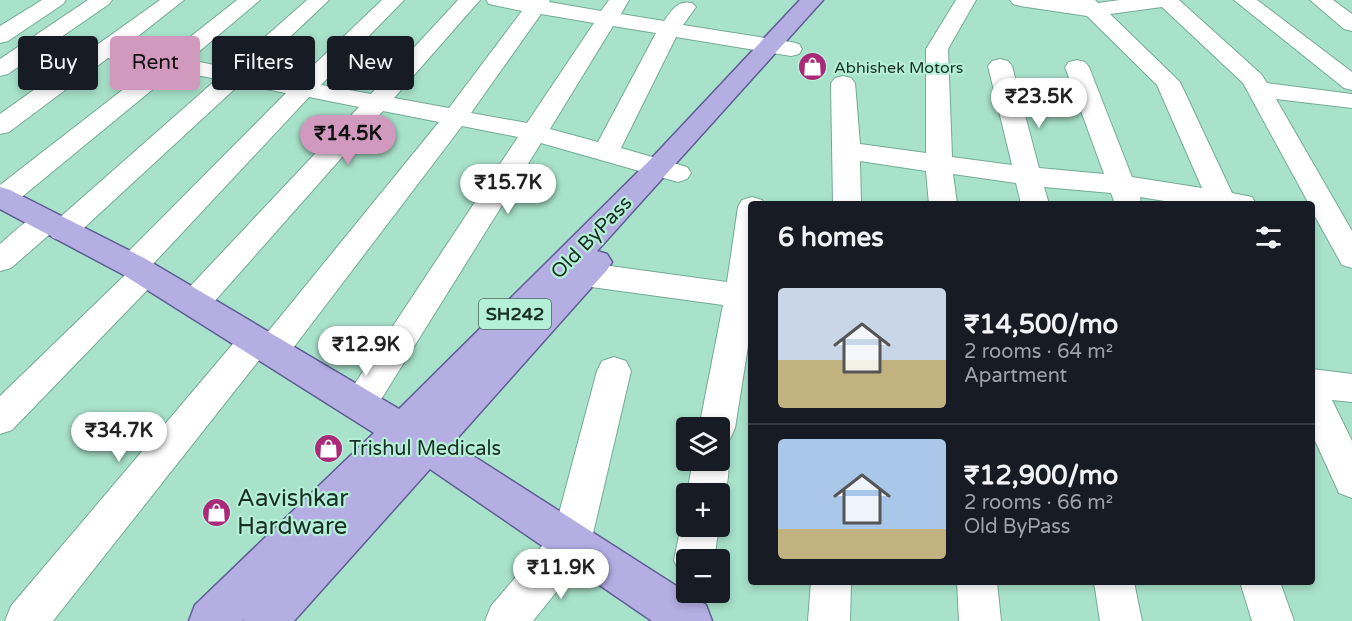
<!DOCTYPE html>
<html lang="en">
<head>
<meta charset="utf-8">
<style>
	body { margin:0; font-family:"Varela Round",sans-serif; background:#20242c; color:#f1f3f6; height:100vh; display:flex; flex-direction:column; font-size:22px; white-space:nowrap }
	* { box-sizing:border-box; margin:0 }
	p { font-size:20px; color:#9ea1a6 }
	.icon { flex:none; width:33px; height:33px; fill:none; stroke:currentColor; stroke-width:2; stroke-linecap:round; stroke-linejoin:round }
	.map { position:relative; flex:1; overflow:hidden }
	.sheet { position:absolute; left:748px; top:201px; width:567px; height:384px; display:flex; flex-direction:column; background:#171b24; border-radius:6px; box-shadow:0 3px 9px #0003 }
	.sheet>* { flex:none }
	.top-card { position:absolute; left:18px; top:36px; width:570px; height:54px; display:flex; gap:12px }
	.buttons { position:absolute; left:676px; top:417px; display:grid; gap:12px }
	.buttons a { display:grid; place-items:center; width:54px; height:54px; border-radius:6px; background:#171b24; box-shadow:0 3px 9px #0003; font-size:30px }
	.price { position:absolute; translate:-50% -51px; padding:0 14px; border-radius:21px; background:#fff; color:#222; font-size:20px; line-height:39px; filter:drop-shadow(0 2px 3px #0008) }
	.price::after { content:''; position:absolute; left:50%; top:36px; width:18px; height:14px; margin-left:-9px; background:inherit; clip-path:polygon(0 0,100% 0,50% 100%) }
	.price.selected { background:#d199be; color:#111 }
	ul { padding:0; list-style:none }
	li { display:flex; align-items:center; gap:18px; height:150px; padding:0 30px }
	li+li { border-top:2px solid #363941 }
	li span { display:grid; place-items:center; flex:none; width:168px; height:120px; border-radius:6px; color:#555 }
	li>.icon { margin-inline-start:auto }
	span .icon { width:72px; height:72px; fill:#fffc; stroke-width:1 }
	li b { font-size:26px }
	h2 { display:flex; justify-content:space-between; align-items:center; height:72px; padding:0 30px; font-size:26px }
	.tag { padding:0 21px; border-radius:6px; background:#171b24; box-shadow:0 3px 9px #0003; font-size:21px; line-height:54px }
	.tag.selected { background:#d199be; color:#111 }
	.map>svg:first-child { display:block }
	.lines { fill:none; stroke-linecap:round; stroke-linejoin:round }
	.minor-casing { stroke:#73ab95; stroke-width:2 }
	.major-casing { stroke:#5e5e95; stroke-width:3 }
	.minor { fill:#fff; fill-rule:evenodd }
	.major { fill:#b5aee3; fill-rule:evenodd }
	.labels { text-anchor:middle; stroke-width:4.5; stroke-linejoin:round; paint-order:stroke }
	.far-poi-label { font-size:16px; fill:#182f26; stroke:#b5efd7; text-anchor:start }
	.shield { fill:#b5efd7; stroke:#47695b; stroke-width:1.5 }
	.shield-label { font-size:18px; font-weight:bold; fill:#182f26 }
	.street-label { font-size:20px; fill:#182f26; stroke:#b5efd7 }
	.poi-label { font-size:20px; fill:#182f26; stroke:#b5efd7; text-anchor:start }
	.near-poi-label { font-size:24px; fill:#182f26; stroke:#b5efd7; text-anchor:start }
</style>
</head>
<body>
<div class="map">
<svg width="1352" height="621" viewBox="0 0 1352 621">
	<rect width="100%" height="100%" fill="#a8e2ca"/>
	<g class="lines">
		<defs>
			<g id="minor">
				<polygon points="42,0 66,0 63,4 8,41 0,43 0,26"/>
				<polygon points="88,0 112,0 109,4 8,74 0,76 0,59"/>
				<path d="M 160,0 L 184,0 L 123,48 L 166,56 L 237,0 L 260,0 L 189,60 L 230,68 L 307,0 L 329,0 L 253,72 L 298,80 L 382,0 L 404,0 L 321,85 L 371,94 L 458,0 L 480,0 L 394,98 L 449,108 L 522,11 L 489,4 L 486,0 L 550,0 L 549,2 L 601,11 L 609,0 L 629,0 L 621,14 L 664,21 C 672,10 677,0 692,3 L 696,7 L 683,25 L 791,42 L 799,44 L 802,49 L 799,54 L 791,56 L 676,37 L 621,148 L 687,167 L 691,173 L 687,179 L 678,182 L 541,143 L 372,414 L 360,419 L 348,414 L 343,404 L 348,394 L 518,137 L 462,126 L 284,360 L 272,364 L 260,359 L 53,621 L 5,621 L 11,606 L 243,332 L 255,328 L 267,333 L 439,122 L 383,111 L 205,312 L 194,315 L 183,312 L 178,303 L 183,294 L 359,107 L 309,97 L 153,264 L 160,273 L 156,281 L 12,430 L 0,434 L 0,396 L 125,275 L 118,266 L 122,258 L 286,93 L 240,84 L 73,238 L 63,241 L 53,238 L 50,234 L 11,268 L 0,271 L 0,244 C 16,231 34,208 56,215 L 58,219 L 217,79 L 175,71 L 12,205 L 0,207 L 0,185 L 152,67 L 108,58 L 9,132 L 0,134 L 0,114 ZM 541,14 L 594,23 L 527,123 L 471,113 ZM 613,26 L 656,33 L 598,142 L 550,129 Z"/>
				<polygon points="956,0 976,0 948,49 952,157 1012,165 988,66 992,61 1000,59 1008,61 1012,66 1039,168 1104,174 1065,67 1069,62 1077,60 1085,62 1089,67 1132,177 1202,188 1157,85 1087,16 1020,6 1013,4 1010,0 1095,0 1098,3 1120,0 1179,0 1261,74 1267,83 1352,94 1352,108 1276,99 1352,231 1352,268 1342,265 1312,211 1312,204 1309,204 1243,83 1162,7 1110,14 1180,82 1232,193 1252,197 1256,204 1183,204 1140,197 1141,204 1115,204 1111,193 1044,187 1049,204 1021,204 1016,183 953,174 957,204 929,204 926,171 860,161 861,204 833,204 831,83 835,78 843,76 851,78 855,83 860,144 926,153 926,49"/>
				<polygon points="1234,0 1257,0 1352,72 1352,90 1344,88"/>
				<polygon points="1310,0 1333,0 1352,14 1352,31 1344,29"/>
				<polygon points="752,197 762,200 764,204 752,204 752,321 735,428 730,439 720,442 720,428 699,428 723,305 584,286 548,278 544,270 548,262 559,259 727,282 738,207 742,200"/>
				<polygon points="614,357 626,361 631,371 591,542 585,556 533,621 485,621 491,606 554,532 597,371 602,361"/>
				<polygon points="1312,369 1352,374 1352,402 1332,400 1352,441 1352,498 1339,493 1312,434"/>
				<path d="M 720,447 L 724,448 C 732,466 728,488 720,505 L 720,494 L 687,494 L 693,460 L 720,460 Z"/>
				<polygon points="686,513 687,526 719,526 714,560 687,560 687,577 680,574 674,560 681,526"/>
				<polygon points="811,582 851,582 850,621 808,621"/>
				<polygon points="957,582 997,582 1001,621 959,621"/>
				<polygon points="1094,582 1134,582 1142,621 1100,621"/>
				<polygon points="1240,582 1280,582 1294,621 1252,621"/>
			</g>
			<polygon id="major" points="800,0 823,0 597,251 607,254 612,262 607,270 453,443 706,605 712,621 652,621 430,469 294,621 243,621 244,619 242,621 189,621 195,605 374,433 122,274 0,209 0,187 10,190 144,258 399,409 649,161"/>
		</defs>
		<use href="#minor" class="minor-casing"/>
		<use href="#major" class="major-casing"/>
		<use href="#minor" class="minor"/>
		<use href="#major" class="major"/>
	</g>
	<defs>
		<symbol id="shop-disc" viewBox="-11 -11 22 22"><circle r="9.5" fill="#aa2a79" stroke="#b5efd7"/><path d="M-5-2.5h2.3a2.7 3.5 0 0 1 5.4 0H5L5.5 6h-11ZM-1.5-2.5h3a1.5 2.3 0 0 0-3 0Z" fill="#fff"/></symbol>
	</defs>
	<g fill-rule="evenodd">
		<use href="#shop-disc" x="796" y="50" width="33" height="33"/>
		<use href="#shop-disc" x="312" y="432" width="33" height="33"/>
		<use href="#shop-disc" x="200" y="496" width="33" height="33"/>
	</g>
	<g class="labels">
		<g class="far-poi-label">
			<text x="834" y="73">Abhishek Motors</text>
		</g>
		<rect class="shield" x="479" y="299" width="72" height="30" rx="4.5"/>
		<g class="shield-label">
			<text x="515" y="320">SH242</text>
		</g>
		<g class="street-label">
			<text transform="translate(591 237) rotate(-46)" y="7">Old ByPass</text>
		</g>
		<g class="poi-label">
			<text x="349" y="455">Trishul Medicals</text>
		</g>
		<g class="near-poi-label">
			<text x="237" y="506">Aavishkar<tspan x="237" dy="28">Hardware</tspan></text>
		</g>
	</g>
</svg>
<div class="buttons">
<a><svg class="icon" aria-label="layers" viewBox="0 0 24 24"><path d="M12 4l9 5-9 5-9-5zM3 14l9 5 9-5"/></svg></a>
<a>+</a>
<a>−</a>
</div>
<b class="price" style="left:1039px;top:129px">₹23.5K</b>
<b class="price selected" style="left:348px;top:166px">₹14.5K</b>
<b class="price" style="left:508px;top:215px">₹15.7K</b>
<b class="price" style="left:366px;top:377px">₹12.9K</b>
<b class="price" style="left:119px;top:463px">₹34.7K</b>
<b class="price" style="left:561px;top:600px">₹11.9K</b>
<div class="top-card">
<a class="tag">Buy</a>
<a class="tag selected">Rent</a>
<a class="tag">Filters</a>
<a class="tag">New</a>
</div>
<section class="sheet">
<h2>6 homes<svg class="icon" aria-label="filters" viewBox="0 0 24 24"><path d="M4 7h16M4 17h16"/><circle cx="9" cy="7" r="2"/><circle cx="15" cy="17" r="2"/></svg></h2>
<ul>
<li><span style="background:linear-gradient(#c9d6e8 60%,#c2b280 0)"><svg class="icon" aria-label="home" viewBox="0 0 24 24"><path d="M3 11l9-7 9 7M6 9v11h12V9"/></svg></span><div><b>₹14,500/mo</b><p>2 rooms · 64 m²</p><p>Apartment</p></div></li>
<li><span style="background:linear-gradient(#a9c7e8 75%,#c2b280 0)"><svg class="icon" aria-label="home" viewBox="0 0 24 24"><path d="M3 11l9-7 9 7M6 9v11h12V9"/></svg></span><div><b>₹12,900/mo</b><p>2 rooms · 66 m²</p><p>Old ByPass</p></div></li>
</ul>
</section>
</div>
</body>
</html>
